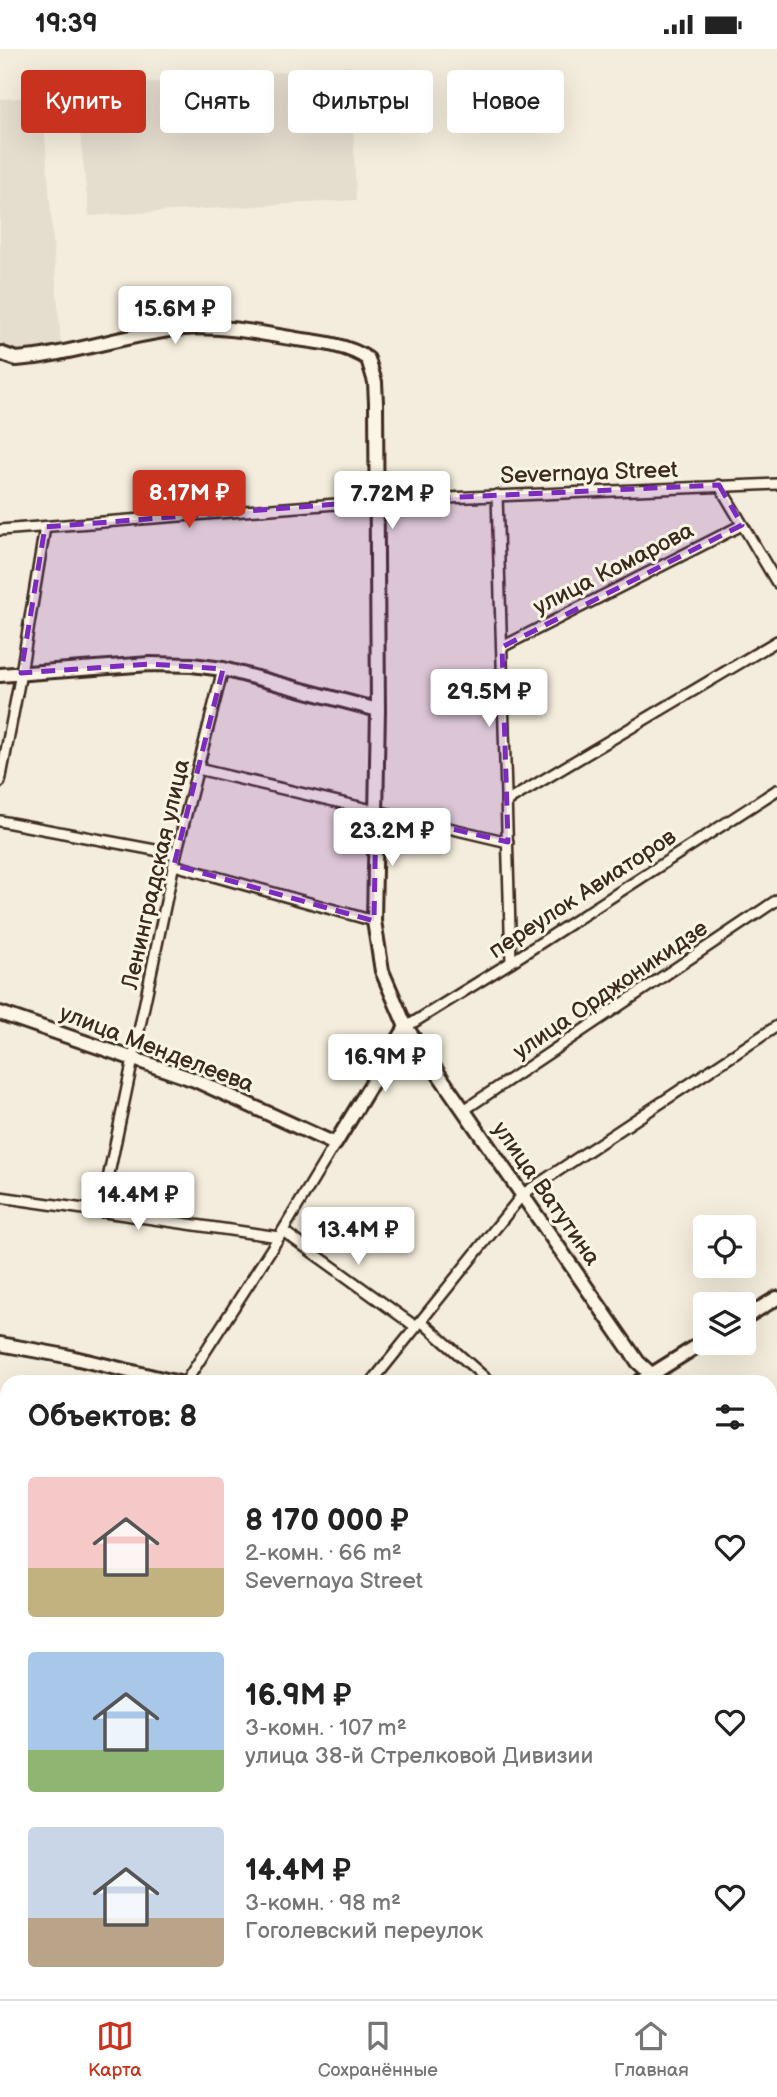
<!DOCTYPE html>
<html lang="ru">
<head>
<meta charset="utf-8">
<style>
	body { margin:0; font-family:"Balsamiq Sans",sans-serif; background:#f2f2f2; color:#222; height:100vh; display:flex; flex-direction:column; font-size:26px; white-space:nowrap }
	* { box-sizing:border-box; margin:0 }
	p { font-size:23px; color:#767676 }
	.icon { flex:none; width:38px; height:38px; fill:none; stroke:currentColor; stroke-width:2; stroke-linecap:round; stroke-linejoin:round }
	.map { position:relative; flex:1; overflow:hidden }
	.sheet { position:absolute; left:0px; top:1326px; width:777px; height:625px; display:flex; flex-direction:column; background:#fff; border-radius:21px 21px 0 0; box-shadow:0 7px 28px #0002 }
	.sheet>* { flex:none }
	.banner { position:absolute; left:21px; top:21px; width:735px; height:63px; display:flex; gap:14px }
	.controls { position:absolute; left:693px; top:1166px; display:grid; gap:14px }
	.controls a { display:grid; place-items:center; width:63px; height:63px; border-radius:7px; background:#fff; box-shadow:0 7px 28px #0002; font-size:35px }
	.price { position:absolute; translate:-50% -60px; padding:0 16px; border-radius:7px; background:#fff; color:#222; font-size:23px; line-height:46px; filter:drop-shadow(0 2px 4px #0008) }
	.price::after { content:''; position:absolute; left:50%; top:42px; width:21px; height:16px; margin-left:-10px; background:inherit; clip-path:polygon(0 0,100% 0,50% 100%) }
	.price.on { background:#c8321e; color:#fff }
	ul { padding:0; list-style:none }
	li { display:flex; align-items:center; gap:21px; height:175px; padding:0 28px }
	li span { display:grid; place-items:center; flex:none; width:196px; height:140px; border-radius:7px; color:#555 }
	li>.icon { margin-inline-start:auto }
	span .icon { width:84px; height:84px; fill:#fffc; stroke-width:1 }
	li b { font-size:30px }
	h2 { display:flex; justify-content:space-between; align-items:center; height:84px; padding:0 28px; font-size:30px }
	.tag { padding:0 24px; border-radius:7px; background:#fff; box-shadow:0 7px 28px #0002; font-size:24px; line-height:63px }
	.tag.on { background:#c8321e; color:#fff }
	.status { display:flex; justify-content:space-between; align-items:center; height:49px; padding:0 35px; background:#fff; direction:ltr }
	.status svg { height:19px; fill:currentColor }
	.menu { display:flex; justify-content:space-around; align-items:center; height:98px; border-top:2px solid #e0e0e0; background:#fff; font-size:19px; color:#767676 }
	.menu a { display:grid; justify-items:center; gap:4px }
	.menu .on { color:#c8321e }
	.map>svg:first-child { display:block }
	.built { fill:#e5ddce }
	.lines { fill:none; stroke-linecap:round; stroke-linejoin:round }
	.minor-casing { stroke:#3b2a1e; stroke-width:14 }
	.tertiary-casing { stroke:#3b2a1e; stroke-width:18 }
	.secondary-casing { stroke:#3b2a1e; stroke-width:18 }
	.minor { stroke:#fcf5e5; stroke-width:9 }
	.tertiary { stroke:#fcf5e5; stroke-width:12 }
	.secondary { stroke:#fcf5e5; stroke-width:12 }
	.marked { fill:#7b2cbf; fill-opacity:0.2; stroke:#7b2cbf; stroke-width:5; stroke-dasharray:14 9; stroke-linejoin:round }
	.labels { text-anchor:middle; stroke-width:6; stroke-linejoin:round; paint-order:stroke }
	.street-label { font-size:23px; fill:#3b2a1e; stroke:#fcf5e5 }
</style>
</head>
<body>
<div class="status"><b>19:39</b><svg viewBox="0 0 49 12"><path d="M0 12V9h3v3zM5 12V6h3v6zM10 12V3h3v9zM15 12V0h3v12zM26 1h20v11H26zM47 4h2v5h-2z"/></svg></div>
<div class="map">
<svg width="777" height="1950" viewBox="0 0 777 1950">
	<rect width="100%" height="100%" fill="#f4eddd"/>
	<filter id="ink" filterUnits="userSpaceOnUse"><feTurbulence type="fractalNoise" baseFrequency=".0143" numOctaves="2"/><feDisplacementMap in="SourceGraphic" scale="14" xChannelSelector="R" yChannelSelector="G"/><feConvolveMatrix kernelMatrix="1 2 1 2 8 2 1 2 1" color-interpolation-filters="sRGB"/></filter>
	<g filter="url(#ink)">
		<g class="built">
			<polygon points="351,17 356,151 89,167 75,40"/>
			<polygon points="42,48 61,297 14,301 0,295 0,50"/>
			<polygon points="7,1777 7,1944 310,1944 300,1950 0,1950 0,1781"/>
		</g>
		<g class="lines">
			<defs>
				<g id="minor">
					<polyline points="719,436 777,534"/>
					<polyline points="497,446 511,913"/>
					<polyline points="0,481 375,452 777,435"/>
					<polyline points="502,598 742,476"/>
					<polyline points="198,720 508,793"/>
					<polyline points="0,733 21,624 45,478"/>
					<polyline points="506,753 777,592"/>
					<polyline points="0,772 176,805"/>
					<polyline points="174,816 374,872"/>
					<polyline points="406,978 511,913 777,741"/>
					<polyline points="464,1061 777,851"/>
					<polyline points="0,1148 279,1188"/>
					<polyline points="101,1163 176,805 223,620"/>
					<polyline points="283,1182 416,1278"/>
					<polyline points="421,1272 491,1334"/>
					<polyline points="185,1334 279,1188 335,1095"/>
					<polyline points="371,1334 523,1145 777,977"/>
					<polyline points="770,1419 777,1415"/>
					<polyline points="0,1482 7,1484"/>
					<polyline points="770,1546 777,1560"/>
					<polyline points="0,1612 7,1610"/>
					<polyline points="770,1707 777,1699"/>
					<polyline points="770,1896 777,1893"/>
					<polyline points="478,1944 488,1950"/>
					<polyline points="672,1944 679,1950 684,1944"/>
					<polyline points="329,1950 339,1944"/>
				</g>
				<g id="tertiary">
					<path d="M 0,304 L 16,310 L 36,308 C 85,301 134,284 184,279 C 221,276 260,284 296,290 C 320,293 348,296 368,310 L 375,333 L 376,354 L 378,661"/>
					<polyline points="0,964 195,1031 335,1095 406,978"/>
					<polyline points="0,1295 66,1307 179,1334"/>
					<polyline points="582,1950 586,1944"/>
				</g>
				<g id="secondary">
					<polyline points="0,626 150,615 192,616 223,620 378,661 374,872 382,922 406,978 638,1313 651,1325"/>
					<polyline points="744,1269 777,1249"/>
					<polyline points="638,1334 705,1292"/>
					<polyline points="0,1728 7,1724"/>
				</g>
			</defs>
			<use href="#minor" class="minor-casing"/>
			<use href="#tertiary" class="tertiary-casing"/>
			<use href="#secondary" class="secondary-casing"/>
			<use href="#minor" class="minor"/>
			<use href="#tertiary" class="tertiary"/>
			<use href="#secondary" class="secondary"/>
		</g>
	</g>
	<path class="marked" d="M 719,436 L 742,476 L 502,598 L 508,793 L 376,762 L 374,872 L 174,816 L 223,620 L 150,615 L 21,624 L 45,478 L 375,452 Z"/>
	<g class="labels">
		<g class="street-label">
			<text transform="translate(589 423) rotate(-2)" y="8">Severnaya Street</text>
			<text transform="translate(613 519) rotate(-27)" y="8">улица Комарова</text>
			<text transform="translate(155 825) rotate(-77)" y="8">Ленинградская улица</text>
			<text transform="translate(582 844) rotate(-33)" y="8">переулок Авиаторов</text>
			<text transform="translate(610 940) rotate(-34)" y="8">улица Орджоникидзе</text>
			<text transform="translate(157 999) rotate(21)" y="8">улица Менделеева</text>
			<text transform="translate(547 1144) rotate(55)" y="8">улица Ватутина</text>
		</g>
	</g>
</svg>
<div class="controls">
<a><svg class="icon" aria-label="locate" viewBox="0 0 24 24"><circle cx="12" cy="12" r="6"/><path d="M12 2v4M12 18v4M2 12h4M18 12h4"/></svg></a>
<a><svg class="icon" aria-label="layers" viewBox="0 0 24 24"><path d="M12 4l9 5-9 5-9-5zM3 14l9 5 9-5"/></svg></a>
</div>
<b class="price" style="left:175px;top:297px">15.6M ₽</b>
<b class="price on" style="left:189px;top:481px">8.17M ₽</b>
<b class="price" style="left:392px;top:482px">7.72M ₽</b>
<b class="price" style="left:489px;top:680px">29.5M ₽</b>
<b class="price" style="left:392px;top:819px">23.2M ₽</b>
<b class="price" style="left:385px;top:1045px">16.9M ₽</b>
<b class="price" style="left:138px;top:1183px">14.4M ₽</b>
<b class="price" style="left:358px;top:1218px">13.4M ₽</b>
<div class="banner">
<a class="tag on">Купить</a>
<a class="tag">Снять</a>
<a class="tag">Фильтры</a>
<a class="tag">Новое</a>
</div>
<section class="sheet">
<h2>Объектов: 8<svg class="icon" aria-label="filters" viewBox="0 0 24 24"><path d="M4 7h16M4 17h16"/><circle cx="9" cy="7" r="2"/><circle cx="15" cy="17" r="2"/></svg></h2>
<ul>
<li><span style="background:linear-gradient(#f6c9c9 65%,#c2b280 0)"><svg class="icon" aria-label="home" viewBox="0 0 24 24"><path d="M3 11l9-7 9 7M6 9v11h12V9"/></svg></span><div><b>8 170 000 ₽</b><p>2-комн. · 66 m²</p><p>Severnaya Street</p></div><svg class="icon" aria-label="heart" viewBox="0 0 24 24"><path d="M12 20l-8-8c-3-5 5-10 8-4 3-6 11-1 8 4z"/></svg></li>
<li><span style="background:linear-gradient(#a9c7e8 70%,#8fb573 0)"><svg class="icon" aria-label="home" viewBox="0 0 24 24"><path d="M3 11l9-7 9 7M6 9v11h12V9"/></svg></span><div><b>16.9M ₽</b><p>3-комн. · 107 m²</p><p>улица 38-й Стрелковой Дивизии</p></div><svg class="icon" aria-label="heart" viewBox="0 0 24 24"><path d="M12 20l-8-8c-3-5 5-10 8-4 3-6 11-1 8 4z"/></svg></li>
<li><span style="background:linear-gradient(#c9d6e8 65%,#b9a48a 0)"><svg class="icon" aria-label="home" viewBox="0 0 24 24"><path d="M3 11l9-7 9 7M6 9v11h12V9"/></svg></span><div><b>14.4M ₽</b><p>3-комн. · 98 m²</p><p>Гоголевский переулок</p></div><svg class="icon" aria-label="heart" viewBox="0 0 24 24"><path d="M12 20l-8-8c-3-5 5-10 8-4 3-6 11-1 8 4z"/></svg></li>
</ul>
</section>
</div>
<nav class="menu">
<a class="on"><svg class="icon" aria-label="map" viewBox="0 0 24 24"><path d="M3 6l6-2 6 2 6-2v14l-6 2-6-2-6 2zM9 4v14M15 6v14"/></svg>Карта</a>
<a><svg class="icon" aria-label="saved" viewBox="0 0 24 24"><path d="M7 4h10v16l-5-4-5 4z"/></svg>Сохранённые</a>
<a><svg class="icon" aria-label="home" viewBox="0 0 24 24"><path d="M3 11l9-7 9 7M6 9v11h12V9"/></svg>Главная</a>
</nav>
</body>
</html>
